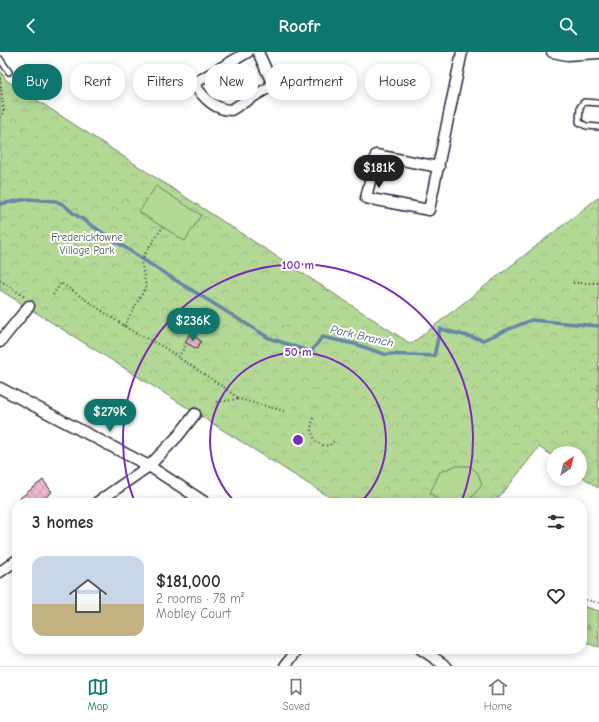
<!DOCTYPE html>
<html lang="en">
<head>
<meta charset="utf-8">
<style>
	body { margin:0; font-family:"Comic Neue",sans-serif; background:#f7f7f7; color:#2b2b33; height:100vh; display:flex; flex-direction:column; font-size:15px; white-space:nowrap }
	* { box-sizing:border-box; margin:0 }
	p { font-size:13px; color:#7c7c81 }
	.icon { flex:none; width:22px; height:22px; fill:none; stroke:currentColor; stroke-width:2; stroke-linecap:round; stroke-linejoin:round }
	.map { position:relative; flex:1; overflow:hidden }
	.side { position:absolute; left:12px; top:446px; width:575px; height:156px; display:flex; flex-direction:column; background:#fff; border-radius:16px; box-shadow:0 2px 10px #0003 }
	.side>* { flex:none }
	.hud { position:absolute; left:12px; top:12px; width:575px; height:36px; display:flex; gap:8px }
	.needle { width:26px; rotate:35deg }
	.buttons { position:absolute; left:547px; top:394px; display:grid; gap:8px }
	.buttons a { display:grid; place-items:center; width:40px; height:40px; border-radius:50%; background:#fff; box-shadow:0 2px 10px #0003; font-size:20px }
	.price { position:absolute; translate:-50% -34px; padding:0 9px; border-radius:14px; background:#0f766e; color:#fff; font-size:13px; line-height:26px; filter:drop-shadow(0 1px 2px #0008) }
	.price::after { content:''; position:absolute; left:50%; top:24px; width:12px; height:9px; margin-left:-6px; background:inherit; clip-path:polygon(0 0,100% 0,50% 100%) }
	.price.current { background:#222; color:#fff }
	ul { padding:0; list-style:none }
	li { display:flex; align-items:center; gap:12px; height:100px; padding:0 20px }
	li+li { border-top:1px solid #e1e1e2 }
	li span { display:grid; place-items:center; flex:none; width:112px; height:80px; border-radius:12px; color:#555 }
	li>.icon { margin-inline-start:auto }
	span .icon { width:48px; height:48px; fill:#fffc; stroke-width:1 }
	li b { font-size:17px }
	h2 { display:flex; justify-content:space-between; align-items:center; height:48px; padding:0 20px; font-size:17px }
	.tag { padding:0 14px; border-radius:16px; background:#fff; box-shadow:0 2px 10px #0003; font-size:14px; line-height:36px }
	.tag.current { background:#0f766e; color:#fff }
	header { display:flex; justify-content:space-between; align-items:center; height:52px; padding:0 20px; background:#0f766e; color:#fff; font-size:18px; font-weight:700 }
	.tab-bar { display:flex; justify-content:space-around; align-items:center; height:56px; border-top:1px solid #e1e1e2; background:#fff; font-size:11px; color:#7c7c81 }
	.tab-bar a { display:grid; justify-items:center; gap:2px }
	.tab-bar .current { color:#0f766e }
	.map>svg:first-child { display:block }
	.forest { fill:url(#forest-firs); stroke:#6a7e68 }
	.park { fill:url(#park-crowns); stroke:#6a7e68 }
	.garden { fill:#b3d995; stroke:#6a7e68 }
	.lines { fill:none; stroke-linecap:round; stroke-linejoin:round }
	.stream { stroke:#6685a8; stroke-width:3.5 }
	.building { fill:url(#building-cross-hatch); stroke:#22223b }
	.lane-casing { stroke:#22223b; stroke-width:8 }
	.street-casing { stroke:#22223b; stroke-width:13 }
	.path { stroke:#22223b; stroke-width:2; stroke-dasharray:1 3; stroke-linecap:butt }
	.lane { stroke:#fff; stroke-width:5 }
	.street { stroke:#fff; stroke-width:10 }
	.ring { fill:none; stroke:#7b2cbf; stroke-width:2 }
	.labels { text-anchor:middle; stroke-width:4; stroke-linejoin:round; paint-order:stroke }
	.park-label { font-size:11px; fill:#4e5956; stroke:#fff }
	.water-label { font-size:12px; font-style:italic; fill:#4a5c7a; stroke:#fff }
	.centre { fill:#7b2cbf; stroke:#fff; stroke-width:2 }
	.ring-label { font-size:12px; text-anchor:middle; font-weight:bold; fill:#7b2cbf; stroke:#fff; stroke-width:4; stroke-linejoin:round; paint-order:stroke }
</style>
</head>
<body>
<header><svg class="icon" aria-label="back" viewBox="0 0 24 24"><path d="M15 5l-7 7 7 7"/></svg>Roofr<svg class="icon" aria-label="search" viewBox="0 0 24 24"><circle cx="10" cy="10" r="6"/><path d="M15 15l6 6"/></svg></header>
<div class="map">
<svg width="599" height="614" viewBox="0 0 599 614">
	<defs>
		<pattern id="forest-firs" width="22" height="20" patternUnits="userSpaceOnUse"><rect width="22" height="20" fill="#b3d995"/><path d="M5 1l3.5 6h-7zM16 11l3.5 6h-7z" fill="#9aba81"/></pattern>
		<pattern id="park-crowns" width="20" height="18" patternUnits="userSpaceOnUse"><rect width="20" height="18" fill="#b3d995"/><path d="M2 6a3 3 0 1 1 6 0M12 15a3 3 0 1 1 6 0" fill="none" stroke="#9aba81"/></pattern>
		<pattern id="building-cross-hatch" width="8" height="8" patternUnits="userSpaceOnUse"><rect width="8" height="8" fill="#f1b9ce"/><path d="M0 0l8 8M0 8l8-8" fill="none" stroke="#ce9fb2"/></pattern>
	</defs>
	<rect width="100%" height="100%" fill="#fff"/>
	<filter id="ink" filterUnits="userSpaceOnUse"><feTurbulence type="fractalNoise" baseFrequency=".025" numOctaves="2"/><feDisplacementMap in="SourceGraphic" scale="8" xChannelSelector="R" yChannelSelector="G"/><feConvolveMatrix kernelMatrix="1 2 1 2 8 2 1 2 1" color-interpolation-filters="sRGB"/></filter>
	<g filter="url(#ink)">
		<polygon class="forest" points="582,554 599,559 599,595 582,590"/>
		<polygon class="park" points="0,18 6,28 411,292 599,145 598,436 580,423 580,401 554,401 554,405 539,395 495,451 339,451 0,238"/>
		<g class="garden">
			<polygon points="156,134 201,163 185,189 139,160"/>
			<polygon points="455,414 469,414 478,421 482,433 467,451 444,451 430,441 440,420"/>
		</g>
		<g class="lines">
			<polyline class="stream" points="0,152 28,147 56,149 64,153 73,161 156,216 269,286 311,300 322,285 355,292 384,302 434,304 440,277 483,288 531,268 599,274"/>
		</g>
		<g class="building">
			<polygon points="190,282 201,289 197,297 185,290"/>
			<polygon points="43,428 52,440 38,451 24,451 20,446"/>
		</g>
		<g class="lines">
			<defs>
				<g id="lane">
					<polyline points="0,7 9,20"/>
					<polyline points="599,51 584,50 580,55 579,70 586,74 599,75"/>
				</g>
				<g id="street">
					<path d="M 248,0 L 193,32 C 203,44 214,58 231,58 L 273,33 L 258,0"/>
					<polyline points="552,0 567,3 599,1"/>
					<polyline points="439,115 376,103 366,146 429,158 462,0"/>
					<polyline points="0,290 29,254"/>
					<polyline points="0,336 149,414 206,451"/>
					<polyline points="96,451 149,414 178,384 195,362"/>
					<polyline points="0,520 17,508"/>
					<polyline points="421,597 446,614"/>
					<polyline points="285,614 298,597"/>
				</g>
			</defs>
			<use href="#lane" class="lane-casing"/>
			<use href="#street" class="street-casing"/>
			<g class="path">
				<polyline points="0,26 4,60 0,65"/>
				<polyline points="0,228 25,245"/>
				<polyline points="573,231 599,231"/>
				<polyline points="53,243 61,231 130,278 165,296 178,305 225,336 239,347"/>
				<polyline points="124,274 146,235 141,209 149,195 163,175"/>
				<polyline points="178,305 186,293"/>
				<polyline points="217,350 239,347 284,359"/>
				<polyline points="313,366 311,377 313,384 317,390 324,394 330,393 333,389"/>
				<polyline points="582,547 599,551"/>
			</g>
			<use href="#lane" class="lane"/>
			<use href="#street" class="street"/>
		</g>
	</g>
	<g class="ring">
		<path d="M236 451A88 88 0 1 1 360 451"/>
		<path d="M135 451A175 175 0 1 1 461 451"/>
	</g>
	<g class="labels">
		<g class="park-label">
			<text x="87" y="189">Fredericktowne<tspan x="87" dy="13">Village Park</tspan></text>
		</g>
		<g class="water-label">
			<text transform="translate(362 284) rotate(13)" y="4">Park Branch</text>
		</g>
	</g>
	<circle cx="298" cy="388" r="6" class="centre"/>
	<g class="ring-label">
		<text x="298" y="217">100 m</text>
		<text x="298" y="304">50 m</text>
	</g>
</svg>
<div class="buttons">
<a><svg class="needle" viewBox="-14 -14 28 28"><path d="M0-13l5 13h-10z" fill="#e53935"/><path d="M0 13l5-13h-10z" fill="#7c7c81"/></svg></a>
</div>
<b class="price current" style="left:379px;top:137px">$181K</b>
<b class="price" style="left:193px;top:290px">$236K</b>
<b class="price" style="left:110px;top:381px">$279K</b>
<div class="hud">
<a class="tag current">Buy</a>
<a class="tag">Rent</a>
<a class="tag">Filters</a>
<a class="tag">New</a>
<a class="tag">Apartment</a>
<a class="tag">House</a>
</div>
<section class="side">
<h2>3 homes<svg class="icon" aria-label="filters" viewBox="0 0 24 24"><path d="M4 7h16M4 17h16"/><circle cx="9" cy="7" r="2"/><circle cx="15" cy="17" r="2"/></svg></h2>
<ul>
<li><span style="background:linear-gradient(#c9d6e8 60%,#c2b280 0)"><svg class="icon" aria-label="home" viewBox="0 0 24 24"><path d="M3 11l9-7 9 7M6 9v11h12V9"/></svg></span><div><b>$181,000</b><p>2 rooms · 78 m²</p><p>Mobley Court</p></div><svg class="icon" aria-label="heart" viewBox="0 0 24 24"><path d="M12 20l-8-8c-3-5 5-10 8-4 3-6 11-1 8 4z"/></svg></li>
</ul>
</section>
</div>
<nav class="tab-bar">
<a class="current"><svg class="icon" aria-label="map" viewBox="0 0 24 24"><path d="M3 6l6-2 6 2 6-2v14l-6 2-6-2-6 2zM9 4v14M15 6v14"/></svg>Map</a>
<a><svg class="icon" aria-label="saved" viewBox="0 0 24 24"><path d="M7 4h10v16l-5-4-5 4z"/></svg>Saved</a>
<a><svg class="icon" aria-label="home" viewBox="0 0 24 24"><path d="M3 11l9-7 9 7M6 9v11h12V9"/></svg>Home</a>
</nav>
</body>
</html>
